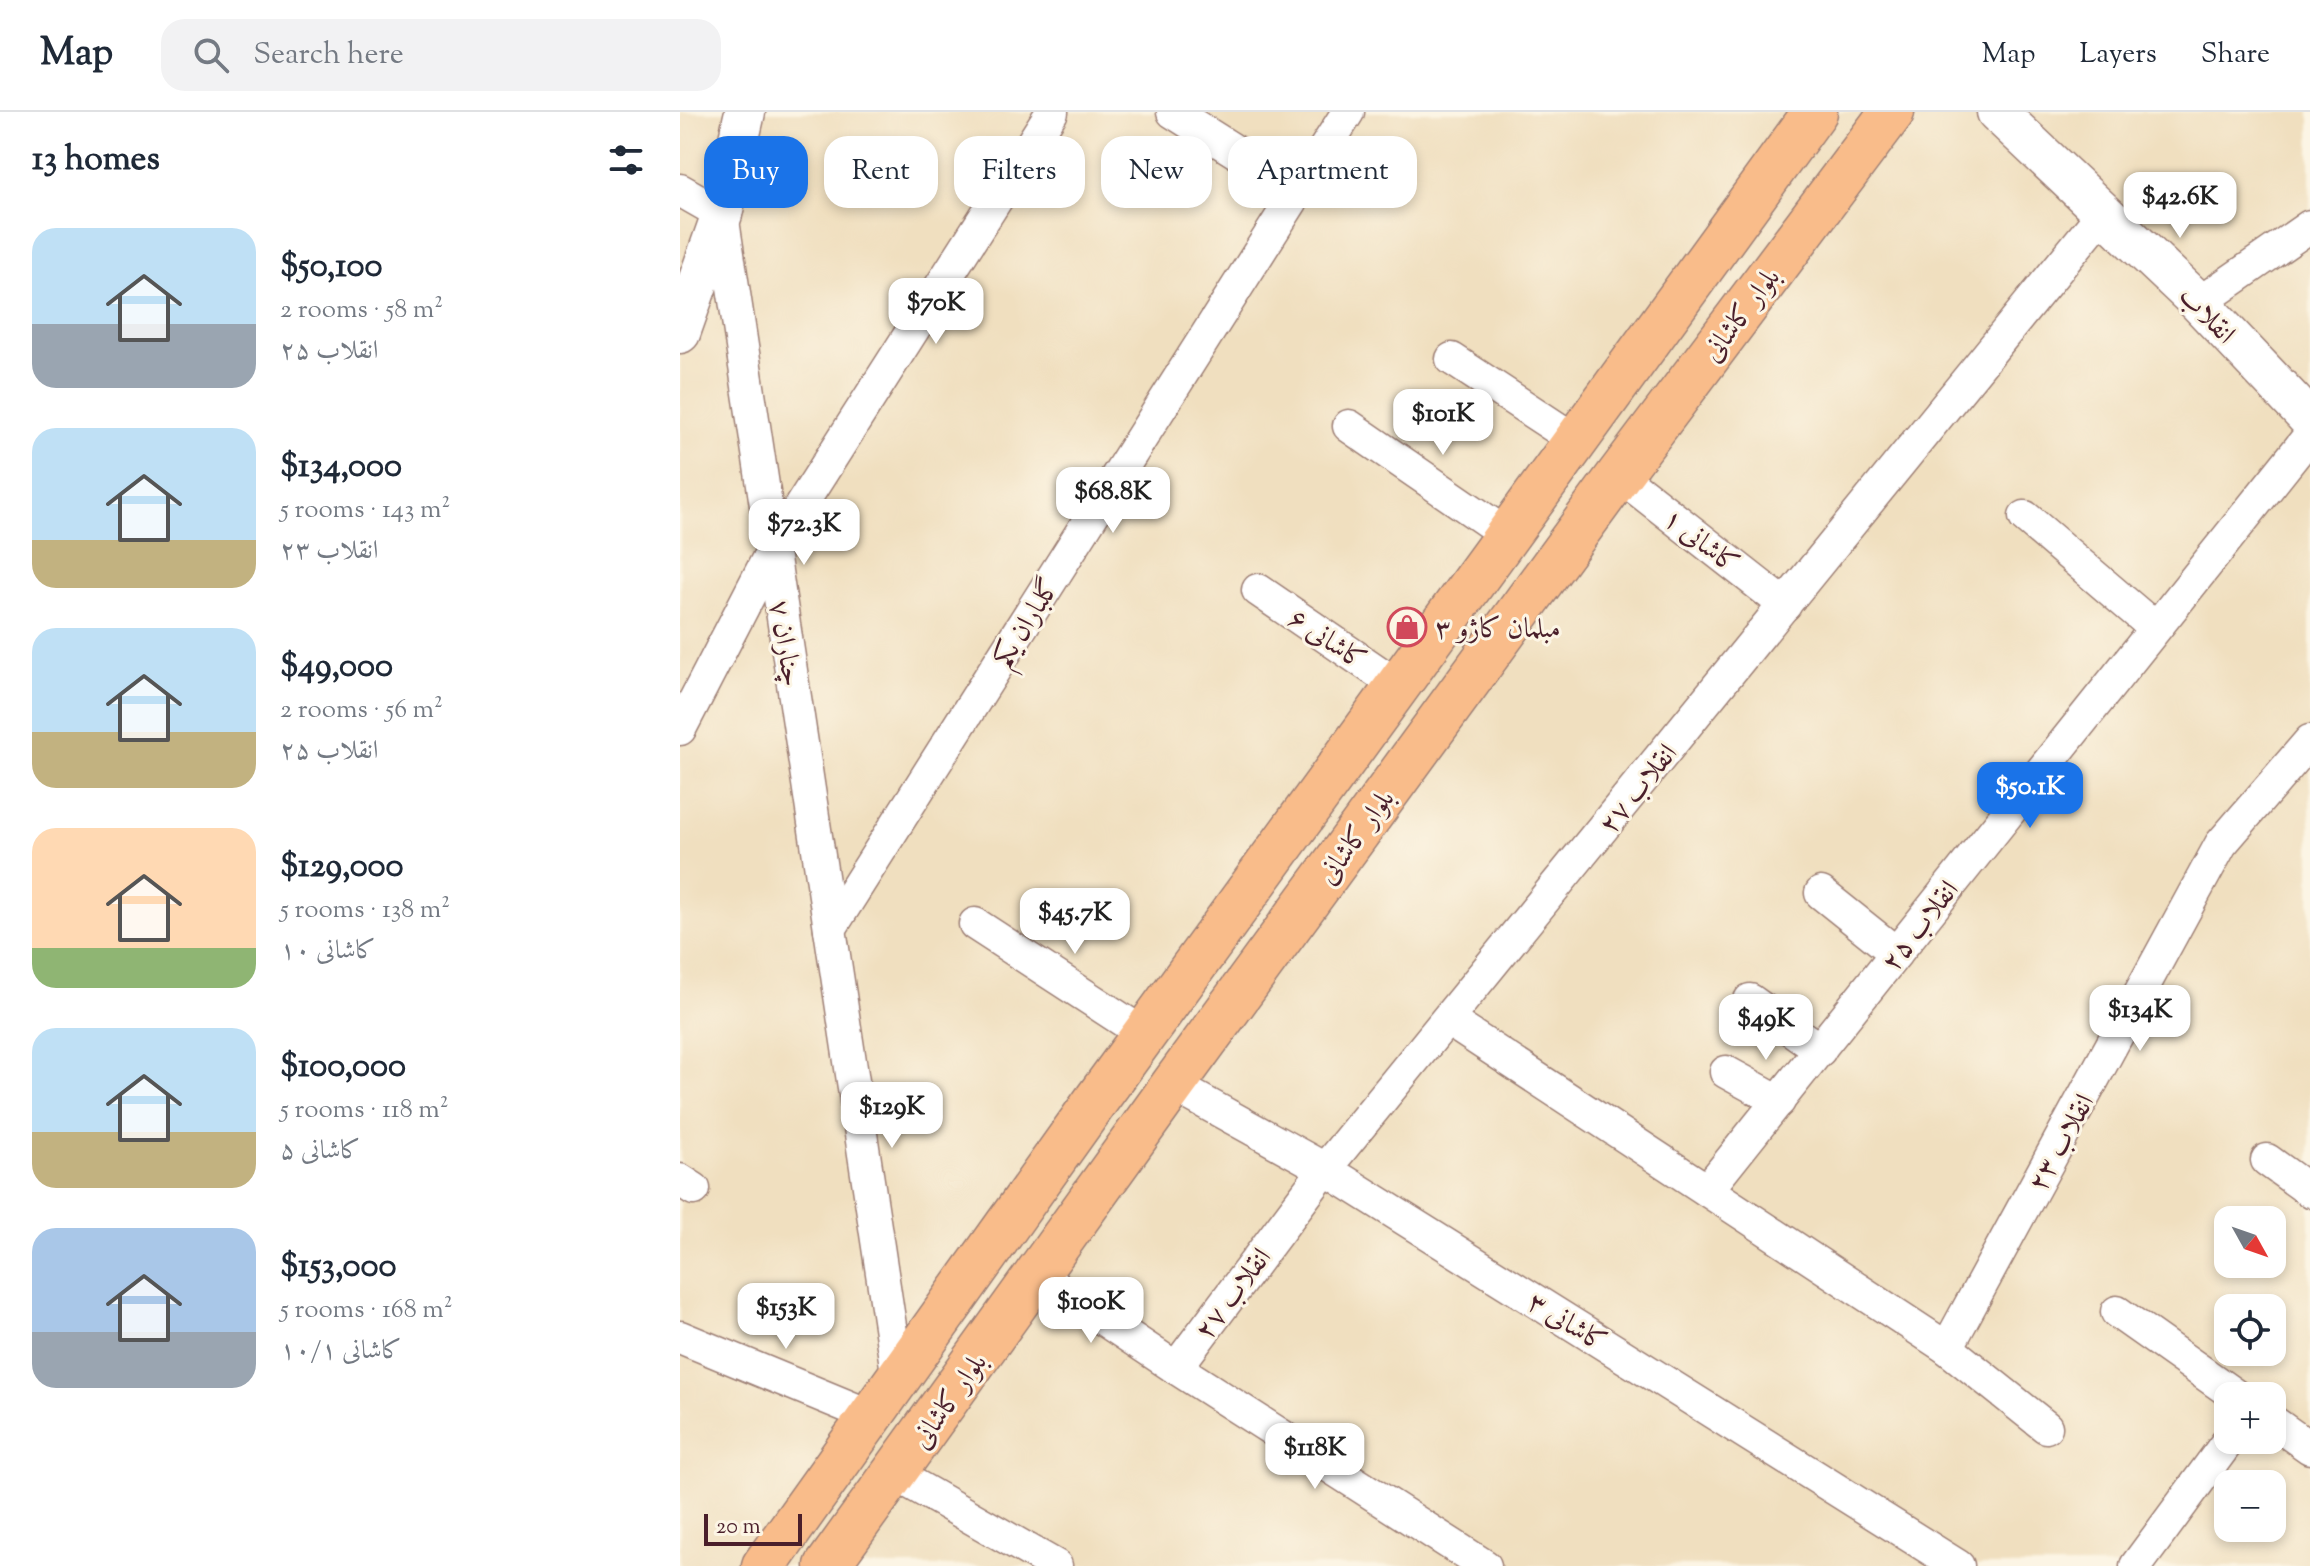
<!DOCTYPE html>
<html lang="en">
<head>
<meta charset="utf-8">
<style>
	body { margin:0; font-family:"Sorts Mill Goudy",Amiri,serif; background:#f2f2f3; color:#1f2937; height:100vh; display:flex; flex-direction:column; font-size:30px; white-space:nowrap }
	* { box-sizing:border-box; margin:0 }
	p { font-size:26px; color:#747a83 }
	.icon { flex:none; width:44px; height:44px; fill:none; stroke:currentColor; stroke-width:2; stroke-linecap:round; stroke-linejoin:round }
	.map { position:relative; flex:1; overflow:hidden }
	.side { display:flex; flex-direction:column; background:#fff; width:680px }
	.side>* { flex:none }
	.guide { position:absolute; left:24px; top:24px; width:760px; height:72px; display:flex; gap:16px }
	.needle { width:52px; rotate:130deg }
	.tools { position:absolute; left:1534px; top:1094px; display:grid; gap:16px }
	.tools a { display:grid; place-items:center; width:72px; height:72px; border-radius:16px; background:#fff; box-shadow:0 4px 12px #0003; font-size:40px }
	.scale { position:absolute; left:24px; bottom:20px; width:98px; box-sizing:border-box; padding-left:8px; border:4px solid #4a1f2b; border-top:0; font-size:22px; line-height:28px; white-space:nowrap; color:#4a1f2b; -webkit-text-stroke:6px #fcf5e5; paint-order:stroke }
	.price { position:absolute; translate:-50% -68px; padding:0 18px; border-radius:16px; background:#fff; color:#222; font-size:26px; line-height:52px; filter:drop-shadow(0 2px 4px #0008) }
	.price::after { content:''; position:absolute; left:50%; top:48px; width:24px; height:18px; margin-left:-12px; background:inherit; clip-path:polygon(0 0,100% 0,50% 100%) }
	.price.active { background:#1a73e8; color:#fff }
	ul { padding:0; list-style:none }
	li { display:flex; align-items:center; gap:24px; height:200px; padding:0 32px }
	li span { display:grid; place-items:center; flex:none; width:224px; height:160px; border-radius:24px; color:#555 }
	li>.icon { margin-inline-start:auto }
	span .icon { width:96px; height:96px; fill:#fffc; stroke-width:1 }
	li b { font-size:34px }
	h2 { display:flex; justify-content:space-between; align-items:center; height:96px; padding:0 32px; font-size:34px }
	.tag { padding:0 28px; border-radius:24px; background:#fff; box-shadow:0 4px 12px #0003; font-size:28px; line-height:72px }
	.tag.active { background:#1a73e8; color:#fff }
	header { display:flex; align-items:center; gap:48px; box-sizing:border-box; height:112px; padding:0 40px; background:#fff; border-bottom:2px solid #e0e1e3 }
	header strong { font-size:38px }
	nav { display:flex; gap:44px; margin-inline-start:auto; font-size:28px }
	.search { width:560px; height:72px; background:#f2f2f3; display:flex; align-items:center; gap:20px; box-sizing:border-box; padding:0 28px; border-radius:24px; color:#747a83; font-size:30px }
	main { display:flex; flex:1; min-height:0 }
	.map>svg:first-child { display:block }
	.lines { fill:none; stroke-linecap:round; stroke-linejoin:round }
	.minor-casing { stroke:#9d7f75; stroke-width:35 }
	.tertiary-casing { stroke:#9d7f75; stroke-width:43 }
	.primary-casing { stroke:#9d7f75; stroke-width:47 }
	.minor { stroke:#fff; stroke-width:32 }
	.tertiary { stroke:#fff; stroke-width:40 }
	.primary { stroke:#f9bc8a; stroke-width:44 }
	.labels { text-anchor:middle; stroke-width:6; stroke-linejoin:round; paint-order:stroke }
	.street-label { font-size:28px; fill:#4a1f2b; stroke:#fcf5e5 }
	.poi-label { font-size:28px; fill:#4a1f2b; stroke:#fcf5e5; text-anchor:start }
</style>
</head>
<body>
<header>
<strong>Map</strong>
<div class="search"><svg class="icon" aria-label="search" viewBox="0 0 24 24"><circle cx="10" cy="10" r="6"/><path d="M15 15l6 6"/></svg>Search here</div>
<nav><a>Map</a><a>Layers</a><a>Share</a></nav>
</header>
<main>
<section class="side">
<h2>13 homes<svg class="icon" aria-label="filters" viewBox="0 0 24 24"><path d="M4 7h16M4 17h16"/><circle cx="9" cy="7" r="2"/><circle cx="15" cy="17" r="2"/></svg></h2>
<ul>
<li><span style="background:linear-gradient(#bfe0f5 60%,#9aa5b1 0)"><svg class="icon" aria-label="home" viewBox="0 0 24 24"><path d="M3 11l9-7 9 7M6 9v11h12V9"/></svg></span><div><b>$50,100</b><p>2 rooms · 58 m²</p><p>انقلاب ۲۵</p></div></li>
<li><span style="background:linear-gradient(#bfe0f5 70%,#c2b280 0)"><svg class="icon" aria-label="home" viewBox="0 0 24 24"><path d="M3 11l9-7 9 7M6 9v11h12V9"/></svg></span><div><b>$134,000</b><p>5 rooms · 143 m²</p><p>انقلاب ۲۳</p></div></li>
<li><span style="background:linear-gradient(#bfe0f5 65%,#c2b280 0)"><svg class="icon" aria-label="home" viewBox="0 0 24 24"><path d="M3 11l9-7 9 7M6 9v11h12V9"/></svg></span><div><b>$49,000</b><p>2 rooms · 56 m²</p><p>انقلاب ۲۵</p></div></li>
<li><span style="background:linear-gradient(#ffd9b3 75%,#8fb573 0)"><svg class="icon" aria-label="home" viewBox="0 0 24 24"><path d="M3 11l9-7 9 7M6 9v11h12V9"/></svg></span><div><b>$129,000</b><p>5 rooms · 138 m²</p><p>۱۰ کاشانی</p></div></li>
<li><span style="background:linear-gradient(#bfe0f5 65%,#c2b280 0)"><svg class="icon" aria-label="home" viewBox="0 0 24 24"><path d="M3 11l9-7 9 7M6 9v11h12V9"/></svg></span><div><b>$100,000</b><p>5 rooms · 118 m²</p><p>۵ کاشانی</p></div></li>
<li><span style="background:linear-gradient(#a9c7e8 65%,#9aa5b1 0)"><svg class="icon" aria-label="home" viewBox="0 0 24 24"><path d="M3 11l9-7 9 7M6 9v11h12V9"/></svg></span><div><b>$153,000</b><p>5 rooms · 168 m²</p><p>۱۰/۱ کاشانی</p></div></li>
</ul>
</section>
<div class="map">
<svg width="1630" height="1454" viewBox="0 0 1630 1454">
	<rect width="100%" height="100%" fill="#fcf5e5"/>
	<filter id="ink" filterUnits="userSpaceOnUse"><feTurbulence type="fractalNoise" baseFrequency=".0125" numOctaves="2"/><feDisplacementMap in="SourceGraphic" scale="16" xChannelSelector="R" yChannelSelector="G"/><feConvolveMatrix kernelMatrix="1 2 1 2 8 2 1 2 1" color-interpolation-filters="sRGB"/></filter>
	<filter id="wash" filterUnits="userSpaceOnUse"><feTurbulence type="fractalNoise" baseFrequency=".006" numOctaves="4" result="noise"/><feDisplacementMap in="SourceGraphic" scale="32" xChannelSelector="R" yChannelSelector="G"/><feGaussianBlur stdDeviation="1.8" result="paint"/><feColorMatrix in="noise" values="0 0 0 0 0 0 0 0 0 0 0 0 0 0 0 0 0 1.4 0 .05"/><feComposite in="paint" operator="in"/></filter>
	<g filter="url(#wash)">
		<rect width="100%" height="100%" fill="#f0dfbf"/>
	</g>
	<g filter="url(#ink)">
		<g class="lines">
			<defs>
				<g id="minor">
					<polyline points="493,0 618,79"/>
					<polyline points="0,78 42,102 218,1267"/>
					<polyline points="1519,191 1630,114"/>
					<polyline points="772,247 895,328"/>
					<polyline points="669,314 826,422"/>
					<polyline points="939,363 1105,493"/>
					<polyline points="1345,405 1475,516"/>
					<polyline points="578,478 717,573"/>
					<polyline points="0,617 93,437 372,0"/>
					<polyline points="1141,781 1216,841"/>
					<polyline points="295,812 464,922"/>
					<polyline points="150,817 668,0"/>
					<polyline points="1070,888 1140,938"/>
					<polyline points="768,908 1267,1236 1366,1315"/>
					<polyline points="1046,960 1099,989"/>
					<polyline points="493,973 645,1057 1278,1454"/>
					<polyline points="1587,1048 1630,1079"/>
					<polyline points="0,1068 14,1077"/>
					<polyline points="1027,1078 1630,323"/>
					<polyline points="357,1163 496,1256 805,1454"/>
					<polyline points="1437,1200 1556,1284"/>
					<polyline points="0,1225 191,1304"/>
					<polyline points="1267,1236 1541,732 1630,629"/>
					<polyline points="496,1256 645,1057 1424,100"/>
					<polyline points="1592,1309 1630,1336"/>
					<polyline points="215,1362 376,1454"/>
					<polyline points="1456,1454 1549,1328"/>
				</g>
				<g id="tertiary">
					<polyline points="1317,0 1519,191 1630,308"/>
					<polyline points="0,221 42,102 65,0"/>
				</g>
				<g id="primary">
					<polyline points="84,1454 415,990 1135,0"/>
					<polyline points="147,1454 493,973 939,363 1212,0"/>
				</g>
			</defs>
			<use href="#minor" class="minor-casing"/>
			<use href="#tertiary" class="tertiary-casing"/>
			<use href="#primary" class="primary-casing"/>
			<use href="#minor" class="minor"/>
			<use href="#tertiary" class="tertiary"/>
			<use href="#primary" class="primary"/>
		</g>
	</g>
	<defs>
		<symbol id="shop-ring" viewBox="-11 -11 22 22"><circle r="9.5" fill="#fcf5e5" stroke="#d1495b" stroke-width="1.5"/><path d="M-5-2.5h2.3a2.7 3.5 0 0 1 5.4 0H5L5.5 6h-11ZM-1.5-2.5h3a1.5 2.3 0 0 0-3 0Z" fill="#d1495b"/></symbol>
	</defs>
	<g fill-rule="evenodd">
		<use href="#shop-ring" x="705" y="493" width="44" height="44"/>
	</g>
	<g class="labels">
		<g class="street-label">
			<text transform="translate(1060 202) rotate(-53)" y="10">بلوار کاشانی</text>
			<text transform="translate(1528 202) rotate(46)" y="10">انقلاب</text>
			<text transform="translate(1022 428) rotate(38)" y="10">۱ کاشانی</text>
			<text transform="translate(345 510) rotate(-58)" y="10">گلباران یکم</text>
			<text transform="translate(648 526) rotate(34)" y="10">۶ کاشانی</text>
			<text transform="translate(107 531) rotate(81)" y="10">چناران ۷</text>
			<text transform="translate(957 676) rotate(-51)" y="10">انقلاب ۲۷</text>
			<text transform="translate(675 724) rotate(-54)" y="10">بلوار کاشانی</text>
			<text transform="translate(1239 813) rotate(-52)" y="10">انقلاب ۲۵</text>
			<text transform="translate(1380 1030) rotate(-61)" y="10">انقلاب ۲۳</text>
			<text transform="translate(552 1181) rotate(-53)" y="10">انقلاب ۲۷</text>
			<text transform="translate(888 1209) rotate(32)" y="10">۳ کاشانی</text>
			<text transform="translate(268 1288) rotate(-55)" y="10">بلوار کاشانی</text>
		</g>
		<g class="poi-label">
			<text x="755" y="525">مبلمان کاژو ۳</text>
		</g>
	</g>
</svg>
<div class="tools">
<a><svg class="needle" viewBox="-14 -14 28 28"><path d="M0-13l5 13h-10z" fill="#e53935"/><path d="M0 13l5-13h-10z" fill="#747a83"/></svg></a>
<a><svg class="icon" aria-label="locate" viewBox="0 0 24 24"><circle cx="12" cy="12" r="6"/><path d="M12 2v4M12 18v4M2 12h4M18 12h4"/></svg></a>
<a>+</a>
<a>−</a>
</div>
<div class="scale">20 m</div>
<b class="price" style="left:1500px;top:128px">$42.6K</b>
<b class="price" style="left:256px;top:234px">$70K</b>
<b class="price" style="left:763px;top:345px">$101K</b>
<b class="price" style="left:433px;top:423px">$68.8K</b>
<b class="price" style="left:124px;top:455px">$72.3K</b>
<b class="price active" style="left:1350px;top:718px">$50.1K</b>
<b class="price" style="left:395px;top:844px">$45.7K</b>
<b class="price" style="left:1460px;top:941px">$134K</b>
<b class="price" style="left:1086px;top:950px">$49K</b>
<b class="price" style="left:212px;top:1038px">$129K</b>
<b class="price" style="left:411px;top:1233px">$100K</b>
<b class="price" style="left:106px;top:1239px">$153K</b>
<b class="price" style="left:635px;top:1379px">$118K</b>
<div class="guide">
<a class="tag active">Buy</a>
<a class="tag">Rent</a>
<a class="tag">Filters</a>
<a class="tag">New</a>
<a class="tag">Apartment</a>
</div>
</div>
</main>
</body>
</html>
